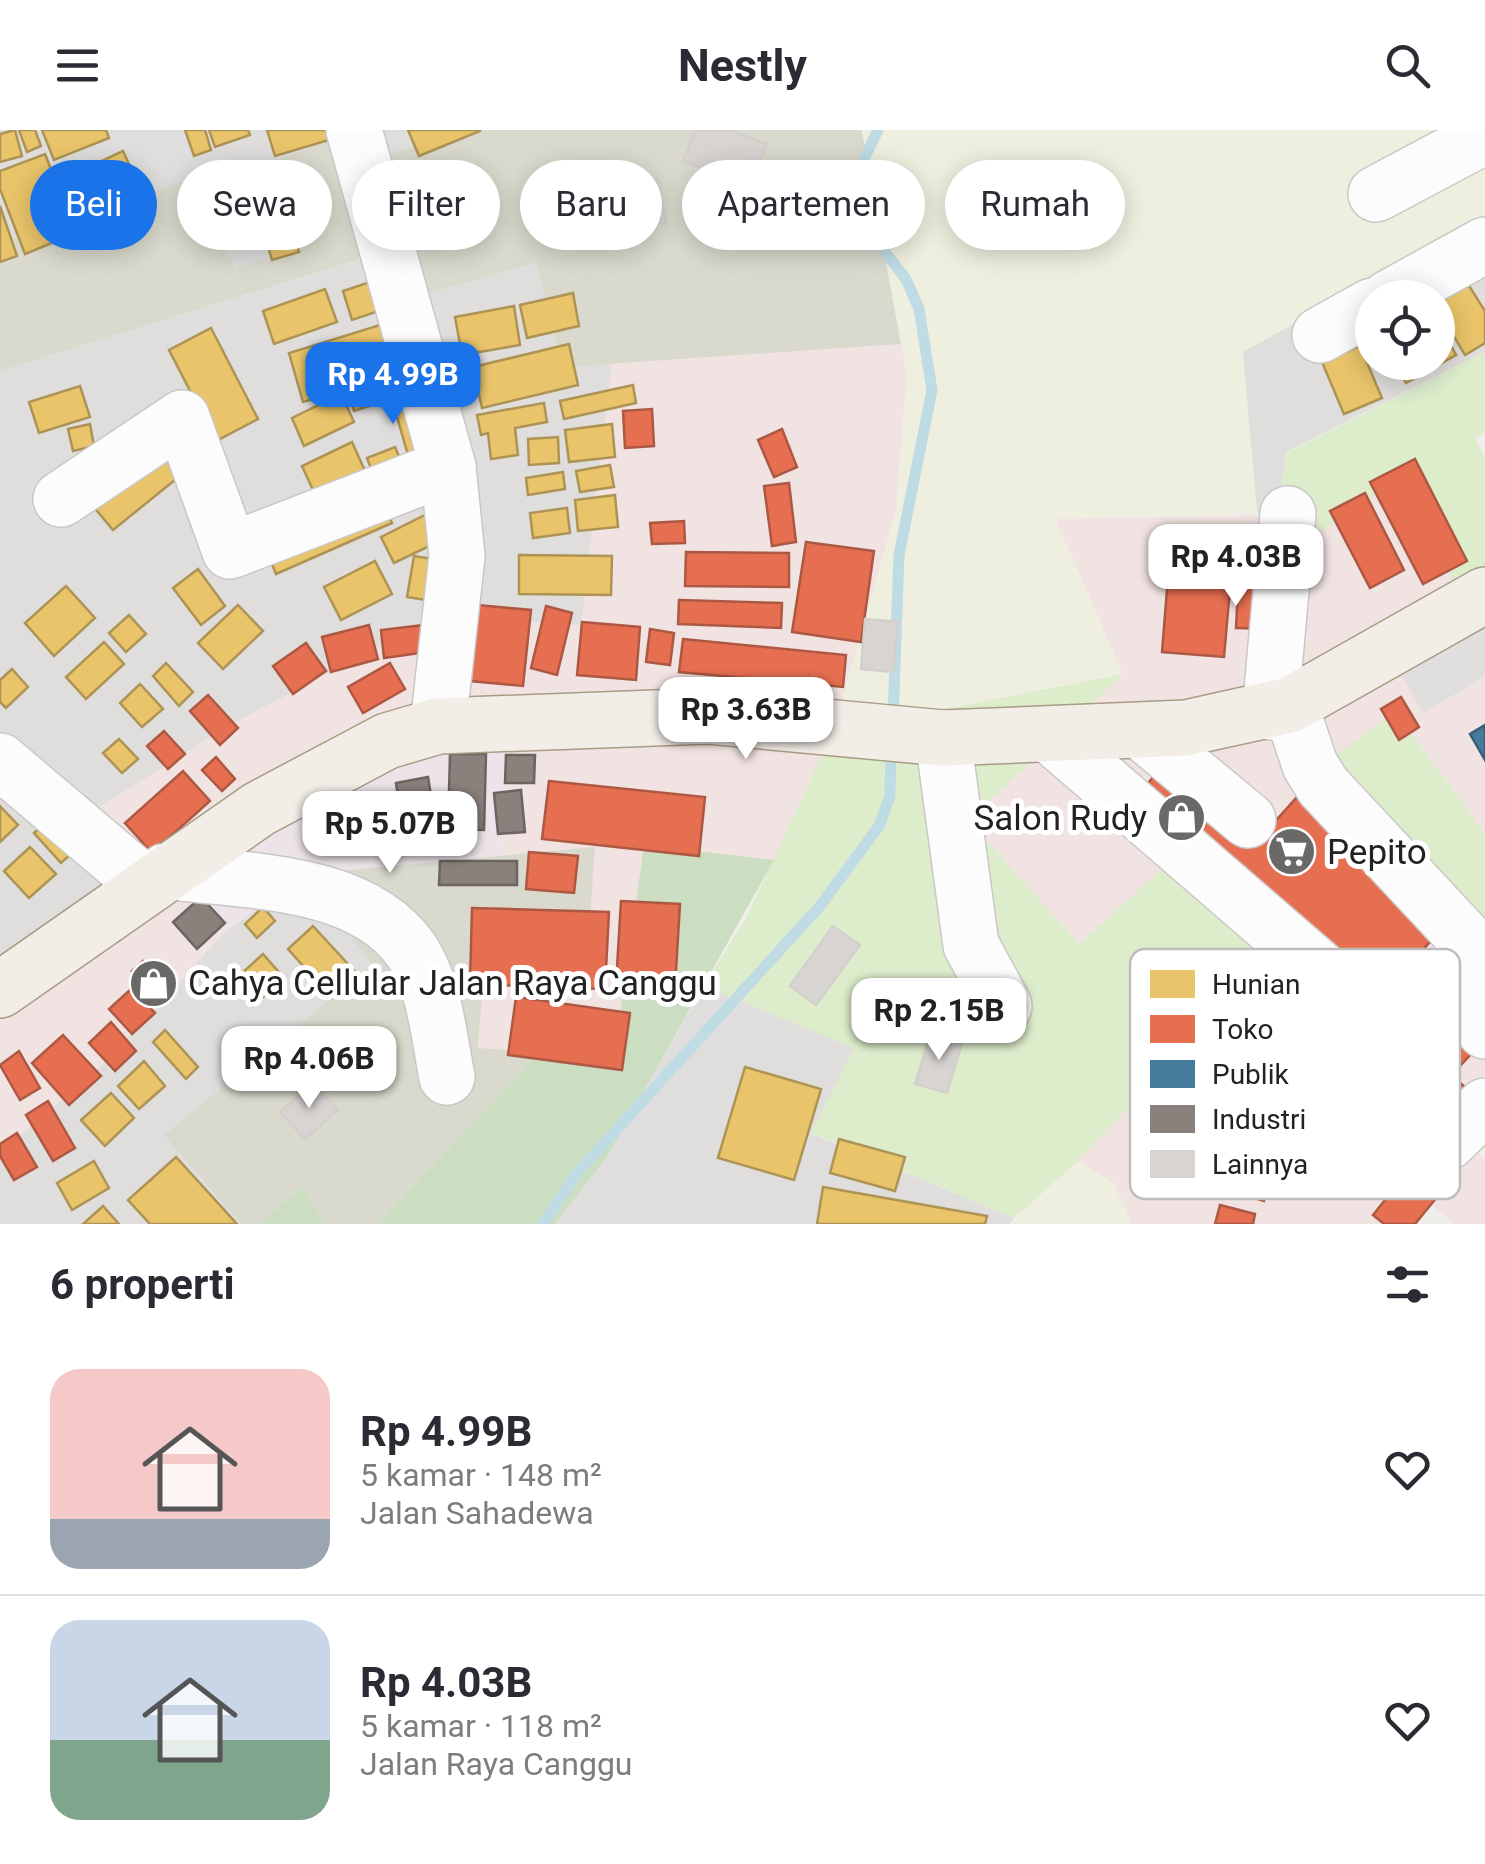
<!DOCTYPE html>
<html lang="id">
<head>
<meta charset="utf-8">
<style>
	body { margin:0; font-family:Roboto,sans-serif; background:#f7f7f7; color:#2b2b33; height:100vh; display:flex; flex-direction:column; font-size:38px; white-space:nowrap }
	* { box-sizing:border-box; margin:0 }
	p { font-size:32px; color:#7c7c81 }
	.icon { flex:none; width:55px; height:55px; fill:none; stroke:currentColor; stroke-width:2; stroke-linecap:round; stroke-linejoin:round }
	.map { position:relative; height:1094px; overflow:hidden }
	.sheet { display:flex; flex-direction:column; background:#fff; flex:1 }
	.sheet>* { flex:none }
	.hud { position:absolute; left:30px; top:30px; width:1425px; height:90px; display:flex; gap:20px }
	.controls { position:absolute; left:1355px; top:150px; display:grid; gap:20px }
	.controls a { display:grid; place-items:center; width:100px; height:100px; border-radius:50%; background:#fff; box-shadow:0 5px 25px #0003; font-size:50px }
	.price { position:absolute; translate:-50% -85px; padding:0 22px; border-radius:20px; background:#fff; color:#222; font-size:32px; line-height:65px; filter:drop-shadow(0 2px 5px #0008) }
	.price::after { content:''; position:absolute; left:50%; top:60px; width:30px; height:22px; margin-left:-15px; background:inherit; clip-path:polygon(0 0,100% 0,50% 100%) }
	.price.selected { background:#1a73e8; color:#fff }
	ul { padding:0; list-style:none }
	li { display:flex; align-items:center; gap:30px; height:250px; padding:0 50px }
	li+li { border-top:2px solid #e1e1e2 }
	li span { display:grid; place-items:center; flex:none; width:280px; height:200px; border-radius:30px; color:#555 }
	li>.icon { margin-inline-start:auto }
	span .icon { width:120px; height:120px; fill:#fffc; stroke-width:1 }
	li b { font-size:42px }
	h2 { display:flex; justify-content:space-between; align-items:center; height:120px; padding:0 50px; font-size:42px }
	.pill { padding:0 35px; border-radius:45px; background:#fff; box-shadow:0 5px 25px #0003; font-size:35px; line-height:90px }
	.pill.selected { background:#1a73e8; color:#fff }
	header { display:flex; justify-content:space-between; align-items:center; height:130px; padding:0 50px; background:#fff; font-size:45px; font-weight:700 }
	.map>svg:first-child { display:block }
	.residential { fill:#dfdedc; fill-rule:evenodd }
	.commercial { fill:#f1e3e1 }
	.industrial { fill:#ede4e9 }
	.construction { fill:#d9d9cd }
	.farmland { fill:#efefdf }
	.grass { fill:#ddeccb }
	.forest { fill:#cbdec1 }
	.parking { fill:#e0dfde }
	.homes { fill:#e9c46a; stroke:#ad9354; stroke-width:2.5 }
	.shops { fill:#e76f51; stroke:#ac5843; stroke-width:2.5 }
	.public { fill:#457b9d; stroke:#3a6078; stroke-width:2.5 }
	.industry { fill:#8a817c; stroke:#6b6461; stroke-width:2.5 }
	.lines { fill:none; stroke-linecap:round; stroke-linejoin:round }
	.stream { stroke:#bfdbe3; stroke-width:11 }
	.building { fill:#d7d4d2; stroke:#d3d0cc; stroke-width:2.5 }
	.minor-casing { stroke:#c9c8c7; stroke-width:58 }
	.major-casing { stroke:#a79c86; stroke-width:58 }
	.minor { stroke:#fdfcfc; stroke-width:55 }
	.major { stroke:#f3ede7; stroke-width:55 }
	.labels { text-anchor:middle; stroke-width:10; stroke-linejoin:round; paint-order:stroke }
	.poi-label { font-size:35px; fill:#222; stroke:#fff; text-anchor:start }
	.key { fill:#fff; stroke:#bdbdbd; stroke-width:2.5 }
	.key-label { font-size:28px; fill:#222 }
</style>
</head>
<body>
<header><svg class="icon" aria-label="menu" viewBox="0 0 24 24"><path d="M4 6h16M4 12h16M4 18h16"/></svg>Nestly<svg class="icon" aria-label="search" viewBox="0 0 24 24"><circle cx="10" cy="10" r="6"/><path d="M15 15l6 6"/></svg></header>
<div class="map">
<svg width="1485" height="1094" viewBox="0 0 1485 1094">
	<rect width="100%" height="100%" fill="#f0eeeb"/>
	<g class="residential">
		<polygon points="0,0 480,0 353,33 278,30 306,116 234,140 0,113"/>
		<path d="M 1485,88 L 1485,222 L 1286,322 L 1278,385 L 1257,383 L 1242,222 ZM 1372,168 L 1438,168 L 1438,232 L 1372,232 Z"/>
		<polygon points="378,124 393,172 537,133 561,236 612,233 582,496 438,485 0,839 0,241"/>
		<polygon points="305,744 373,835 165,1005 241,1094 0,1094 0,1022 94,943 226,801"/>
		<polygon points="704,856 854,918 812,1004 1014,1088 1010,1094 555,1094 607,1027"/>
	</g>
	<g class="commercial">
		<polygon points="901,214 907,245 896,380 833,601 774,730 644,716 614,928 478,918 485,825 594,718 502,726 510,569 165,713 226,801 94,943 0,1022 0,839 116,748 62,701 226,597 438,485 581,496 612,233"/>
		<polygon points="1392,352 1468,473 1424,583 1485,546 1485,703 1396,581 1485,868 1485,968 1451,999 1485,1029 1485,1094 1454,1094 1419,1064 1399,1094 1132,1094 1113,1053 1078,1031 1282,811 1226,722 1144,646 1125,669 1177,726 1079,815 969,691 1123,544 1055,389 1278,385 1294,420"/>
	</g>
	<polygon class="industrial" points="510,568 502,726 305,744 226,801 165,712"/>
	<g class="construction">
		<polygon points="480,0 862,0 901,214 562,237 536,133 393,173 377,124 0,241 0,113 194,48 235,139 305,116 278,29 345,5 353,33"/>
		<polygon points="595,717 587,827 485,826 478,918 540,922 377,1094 325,1094 302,1057 260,1094 241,1094 164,1005 372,835 305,744"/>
	</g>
	<g class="farmland">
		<polygon points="862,0 1485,0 1485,88 1243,222 1257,383 1055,389 1123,544 833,601 896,380 907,245"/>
		<polygon points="1078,1031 1113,1053 1132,1094 1010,1094"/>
	</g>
	<g class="grass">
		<polygon points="1485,222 1485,302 1475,308 1485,327 1485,461 1468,473 1392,353 1293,421 1278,385 1286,323"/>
		<polygon points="1123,544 969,691 1079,814 1192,712 1283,812 1078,1031 1014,1088 811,1003 854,918 704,856 747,786 833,601"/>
		<polygon points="1395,581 1485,703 1485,868 1329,630"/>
	</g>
	<g class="forest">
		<polygon points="644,715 774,730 607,1027 555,1094 377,1094 540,922 614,928"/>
		<polygon points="302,1057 325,1094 260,1094"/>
	</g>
	<polygon class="parking" points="1485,461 1485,546 1424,583 1385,520"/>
	<g class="homes">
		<polygon points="15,0 22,26 0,32 0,4"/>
		<polygon points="19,0 35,0 41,16 27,22"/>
		<polygon points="42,0 106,0 109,8 54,30"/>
		<polygon points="185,0 205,0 211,20 194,26"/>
		<polygon points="209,0 248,0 250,5 215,17"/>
		<polygon points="267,0 336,0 339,7 275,26"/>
		<polygon points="408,0 480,0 480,1 419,26"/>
		<polygon points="123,21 139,56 93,77 76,43"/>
		<polygon points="45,24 76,103 25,124 0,59 0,41"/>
		<polygon points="279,55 299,122 272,130 253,64"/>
		<polygon points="0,76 17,126 0,132"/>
		<polygon points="1466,151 1485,181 1485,213 1465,225 1438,180 1438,168"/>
		<polygon points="370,152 379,181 352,190 343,161"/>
		<polygon points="325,159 337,192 274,214 263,181"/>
		<polygon points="573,163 579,196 527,208 520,175"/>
		<polygon points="514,176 520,215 462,225 455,187"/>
		<polygon points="393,191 408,241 303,272 289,223"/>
		<polygon points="1438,192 1456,225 1406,253 1395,232 1438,232"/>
		<polygon points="211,198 258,289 216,311 169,220"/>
		<polygon points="569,214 578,255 482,278 473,237"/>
		<polygon points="1360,216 1382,268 1344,284 1322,232"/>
		<polygon points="390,250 395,268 354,281 349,263"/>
		<polygon points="633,255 636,273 564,289 560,271"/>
		<polygon points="80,256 90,287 39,303 29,272"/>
		<polygon points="341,264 354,292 304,316 292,288"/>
		<polygon points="421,272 435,317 408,325 395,280"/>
		<polygon points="544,273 547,292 515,298 518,325 491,329 488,303 481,305 477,285"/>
		<polygon points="90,294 94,316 73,321 68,299"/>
		<polygon points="612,294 615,327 569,332 565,300"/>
		<polygon points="165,305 191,337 113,400 87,369"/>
		<polygon points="558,307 559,333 529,335 528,309"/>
		<polygon points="352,312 374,361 324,384 302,336"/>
		<polygon points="395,317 407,345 378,357 367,328"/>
		<polygon points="610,335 614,357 580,362 576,341"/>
		<polygon points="563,342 565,359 528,365 526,348"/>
		<polygon points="615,365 618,397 578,401 575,370"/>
		<polygon points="381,366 392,393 276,444 265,417"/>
		<polygon points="567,378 570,403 533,408 530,383"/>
		<polygon points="429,383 442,410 394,433 381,407"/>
		<polygon points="519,425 612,426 611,465 519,464"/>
		<polygon points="414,426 445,431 438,472 407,467"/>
		<polygon points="375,431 392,464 341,490 324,457"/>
		<polygon points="198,439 225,476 201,495 173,458"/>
		<polygon points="66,456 95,488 54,526 25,493"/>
		<polygon points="238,475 263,501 223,539 198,513"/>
		<polygon points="129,485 146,504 126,522 109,503"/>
		<polygon points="104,512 124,534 86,569 66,547"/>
		<polygon points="166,533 193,562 179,576 153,546"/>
		<polygon points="12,539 28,557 6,578 0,572 0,550"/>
		<polygon points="140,554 163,579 142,597 120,573"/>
		<polygon points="119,609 138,629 122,643 103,623"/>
		<polygon points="0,676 18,695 0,712"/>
		<polygon points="45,693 72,723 61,733 34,703"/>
		<polygon points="30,717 56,744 29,768 4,741"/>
		<polygon points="263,777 275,791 257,808 245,794"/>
		<polygon points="313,796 358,845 332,868 288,819"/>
		<polygon points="263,824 284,848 253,876 231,853"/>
		<polygon points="165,900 198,937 186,949 153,912"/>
		<polygon points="144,931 165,956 139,979 118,956"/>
		<polygon points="745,937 821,959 794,1050 718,1028"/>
		<polygon points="111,963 134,988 105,1016 81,990"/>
		<polygon points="839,1009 905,1027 895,1061 830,1043"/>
		<polygon points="176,1027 237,1094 150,1094 128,1070"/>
		<polygon points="94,1031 109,1058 72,1080 57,1053"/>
		<polygon points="823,1057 987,1086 985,1094 817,1094"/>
		<polygon points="103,1076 119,1094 83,1094"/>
	</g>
	<g class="shops">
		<polygon points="652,279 654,316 625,318 623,281"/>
		<polygon points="782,299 797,337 774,347 758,310"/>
		<polygon points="1415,329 1467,431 1423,454 1370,352"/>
		<polygon points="789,353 796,412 772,416 764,356"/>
		<polygon points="1365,363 1404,440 1370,458 1330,381"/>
		<polygon points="684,391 685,413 652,414 650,393"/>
		<polygon points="1172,397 1235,402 1224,527 1162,522"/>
		<polygon points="1241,401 1278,404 1272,499 1236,498"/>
		<polygon points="806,412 874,421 861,512 792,502"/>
		<polygon points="686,422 789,423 789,457 685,456"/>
		<polygon points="679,470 782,473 781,498 678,494"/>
		<polygon points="477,475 531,480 523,556 470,551"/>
		<polygon points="546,476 572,483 557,545 531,538"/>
		<polygon points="582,492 640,497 636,550 577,545"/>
		<polygon points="369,495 378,529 331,542 322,507"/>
		<polygon points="424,495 427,522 384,528 381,500"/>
		<polygon points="650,499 674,503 670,535 646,532"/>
		<polygon points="683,509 846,525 843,557 679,542"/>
		<polygon points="306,513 326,541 293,564 273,536"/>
		<polygon points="390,533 405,559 363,583 348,557"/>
		<polygon points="208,565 238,598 220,615 190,581"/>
		<polygon points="1401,567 1419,597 1399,610 1381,579"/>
		<polygon points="164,601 185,624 168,639 147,616"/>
		<polygon points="216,627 235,649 222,661 202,640"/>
		<polygon points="183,641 210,671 152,723 125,693"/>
		<polygon points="1158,641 1253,716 1297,667 1443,797 1407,838 1484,910 1460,936 1383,864 1136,668"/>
		<polygon points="549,651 705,667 699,726 542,709"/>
		<polygon points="529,722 578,726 574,763 526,759"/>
		<polygon points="621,771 680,774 675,857 616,854"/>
		<polygon points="472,778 609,782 605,859 470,854"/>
		<polygon points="143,831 174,865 162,875 132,841"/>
		<polygon points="132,858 155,883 132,904 109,879"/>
		<polygon points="516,867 630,883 622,940 508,925"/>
		<polygon points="111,892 136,921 115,941 89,913"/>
		<polygon points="1406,903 1467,959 1421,1010 1359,955"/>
		<polygon points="63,905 101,946 69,975 32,933"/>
		<polygon points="19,921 40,958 20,970 0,935"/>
		<polygon points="48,971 75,1018 53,1031 26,985"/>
		<polygon points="17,1003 37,1037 14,1050 0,1026 0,1014"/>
		<polygon points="1222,1019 1275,1034 1264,1071 1211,1055"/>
		<polygon points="1412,1036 1442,1061 1415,1094 1384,1094 1373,1085"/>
		<polygon points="1220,1075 1255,1084 1253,1094 1215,1094"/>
	</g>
	<polygon class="public" points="1485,595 1485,630 1470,604"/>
	<g class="industry">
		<polygon points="450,624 486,624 484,700 448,699"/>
		<polygon points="506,625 535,625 534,653 505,653"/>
		<polygon points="428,647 438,708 405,714 396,653"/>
		<polygon points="521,660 525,702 498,704 494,663"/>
		<polygon points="440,731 517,731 517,755 439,755"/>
		<polygon points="201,767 225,793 197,819 173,792"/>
	</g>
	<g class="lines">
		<g class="stream">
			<polyline points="878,0 865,27 860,60 864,95 906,149 919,179 932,260 899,425 893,590"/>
			<polyline points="543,1094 578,1042 820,776 879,696 890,666 891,619"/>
		</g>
	</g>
	<g class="building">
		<polygon points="695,0 730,0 767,14 751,57 683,31"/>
		<polygon points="658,50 666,93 622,101 614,58"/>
		<polygon points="865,489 898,492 893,542 861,539"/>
		<polygon points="833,796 860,815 816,875 790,856"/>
		<polygon points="931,903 962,913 947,963 915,954"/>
		<polygon points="313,953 338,980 305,1009 280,982"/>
	</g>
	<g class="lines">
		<defs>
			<g id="minor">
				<polyline points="354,0 448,337 457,426 438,596"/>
				<polyline points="1376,64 1485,6"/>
				<polyline points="1389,168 1485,115"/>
				<polyline points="1320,205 1372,176"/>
				<polyline points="61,369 182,288 230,421 448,337"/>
				<polyline points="1290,575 1310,635 1323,656 1463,806 1462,848 1485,901"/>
				<polyline points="1270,582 1288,384"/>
				<polyline points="1143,603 1248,690"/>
				<polyline points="1051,606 1378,889"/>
				<polyline points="943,608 971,815 1004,876"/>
				<polyline points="0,631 145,754"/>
				<path d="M 166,741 C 244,752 360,748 411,820 C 435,855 439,907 447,947"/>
				<polyline points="1297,988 1424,1020 1448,1012 1485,976"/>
			</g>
			<polyline id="major" points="0,860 259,679 387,611 438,596 708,586 943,608 1186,598 1290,575 1485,465"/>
		</defs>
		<use href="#minor" class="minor-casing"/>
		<use href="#major" class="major-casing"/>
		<use href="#minor" class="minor"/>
		<use href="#major" class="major"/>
	</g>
	<defs>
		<symbol id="shop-disc" viewBox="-11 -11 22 22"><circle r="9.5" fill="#6a6968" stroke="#fff"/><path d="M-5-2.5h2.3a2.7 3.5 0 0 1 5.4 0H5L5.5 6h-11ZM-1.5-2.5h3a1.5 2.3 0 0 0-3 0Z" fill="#fff"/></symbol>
		<symbol id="supermarket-disc" viewBox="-11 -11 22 22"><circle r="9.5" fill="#6a6968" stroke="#fff"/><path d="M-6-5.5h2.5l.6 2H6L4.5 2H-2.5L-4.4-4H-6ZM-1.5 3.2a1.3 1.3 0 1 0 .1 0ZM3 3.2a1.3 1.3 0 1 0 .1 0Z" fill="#fff"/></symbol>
	</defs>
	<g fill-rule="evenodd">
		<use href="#shop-disc" x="1154" y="660" width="55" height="55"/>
		<use href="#supermarket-disc" x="1264" y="694" width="55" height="55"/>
		<use href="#shop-disc" x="126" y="826" width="55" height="55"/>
	</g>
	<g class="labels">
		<g class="poi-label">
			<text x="1147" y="700" text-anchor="end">Salon Rudy</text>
			<text x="1327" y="734">Pepito</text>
			<text x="188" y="865">Cahya Cellular Jalan Raya Canggu</text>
		</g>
	</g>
	<rect x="1130" y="819" width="330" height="250" rx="15" class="key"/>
	<rect x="1150" y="840" width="45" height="28" fill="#e9c46a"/>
	<rect x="1150" y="885" width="45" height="28" fill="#e76f51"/>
	<rect x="1150" y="930" width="45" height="28" fill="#457b9d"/>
	<rect x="1150" y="975" width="45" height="28" fill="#8a817c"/>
	<rect x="1150" y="1020" width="45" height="28" fill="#d7d4d2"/>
	<g class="key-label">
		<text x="1212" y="864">Hunian</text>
		<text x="1212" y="909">Toko</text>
		<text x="1212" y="954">Publik</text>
		<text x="1212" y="999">Industri</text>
		<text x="1212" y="1044">Lainnya</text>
	</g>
</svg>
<div class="controls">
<a><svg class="icon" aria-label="locate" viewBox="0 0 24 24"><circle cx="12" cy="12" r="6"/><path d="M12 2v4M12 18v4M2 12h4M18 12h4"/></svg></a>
</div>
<b class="price selected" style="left:393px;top:297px">Rp 4.99B</b>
<b class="price" style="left:1236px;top:479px">Rp 4.03B</b>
<b class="price" style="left:746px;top:632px">Rp 3.63B</b>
<b class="price" style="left:390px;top:746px">Rp 5.07B</b>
<b class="price" style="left:939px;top:933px">Rp 2.15B</b>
<b class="price" style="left:309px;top:981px">Rp 4.06B</b>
<div class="hud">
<a class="pill selected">Beli</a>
<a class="pill">Sewa</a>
<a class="pill">Filter</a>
<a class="pill">Baru</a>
<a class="pill">Apartemen</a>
<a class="pill">Rumah</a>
</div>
</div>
<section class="sheet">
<h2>6 properti<svg class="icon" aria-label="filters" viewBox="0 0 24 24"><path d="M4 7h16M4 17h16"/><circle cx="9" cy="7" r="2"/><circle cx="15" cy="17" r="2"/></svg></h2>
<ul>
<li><span style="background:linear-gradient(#f6c9c9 75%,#9aa5b1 0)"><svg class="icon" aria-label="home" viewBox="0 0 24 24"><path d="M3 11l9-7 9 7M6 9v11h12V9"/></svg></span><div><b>Rp 4.99B</b><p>5 kamar · 148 m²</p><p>Jalan Sahadewa</p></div><svg class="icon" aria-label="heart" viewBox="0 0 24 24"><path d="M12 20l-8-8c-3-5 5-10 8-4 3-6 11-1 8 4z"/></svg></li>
<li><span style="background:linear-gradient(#c9d6e8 60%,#7fa58c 0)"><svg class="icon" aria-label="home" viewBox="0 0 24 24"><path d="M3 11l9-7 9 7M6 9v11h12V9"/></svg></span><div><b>Rp 4.03B</b><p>5 kamar · 118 m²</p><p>Jalan Raya Canggu</p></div><svg class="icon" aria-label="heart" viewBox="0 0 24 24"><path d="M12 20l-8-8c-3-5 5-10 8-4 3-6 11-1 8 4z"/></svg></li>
</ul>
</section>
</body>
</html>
